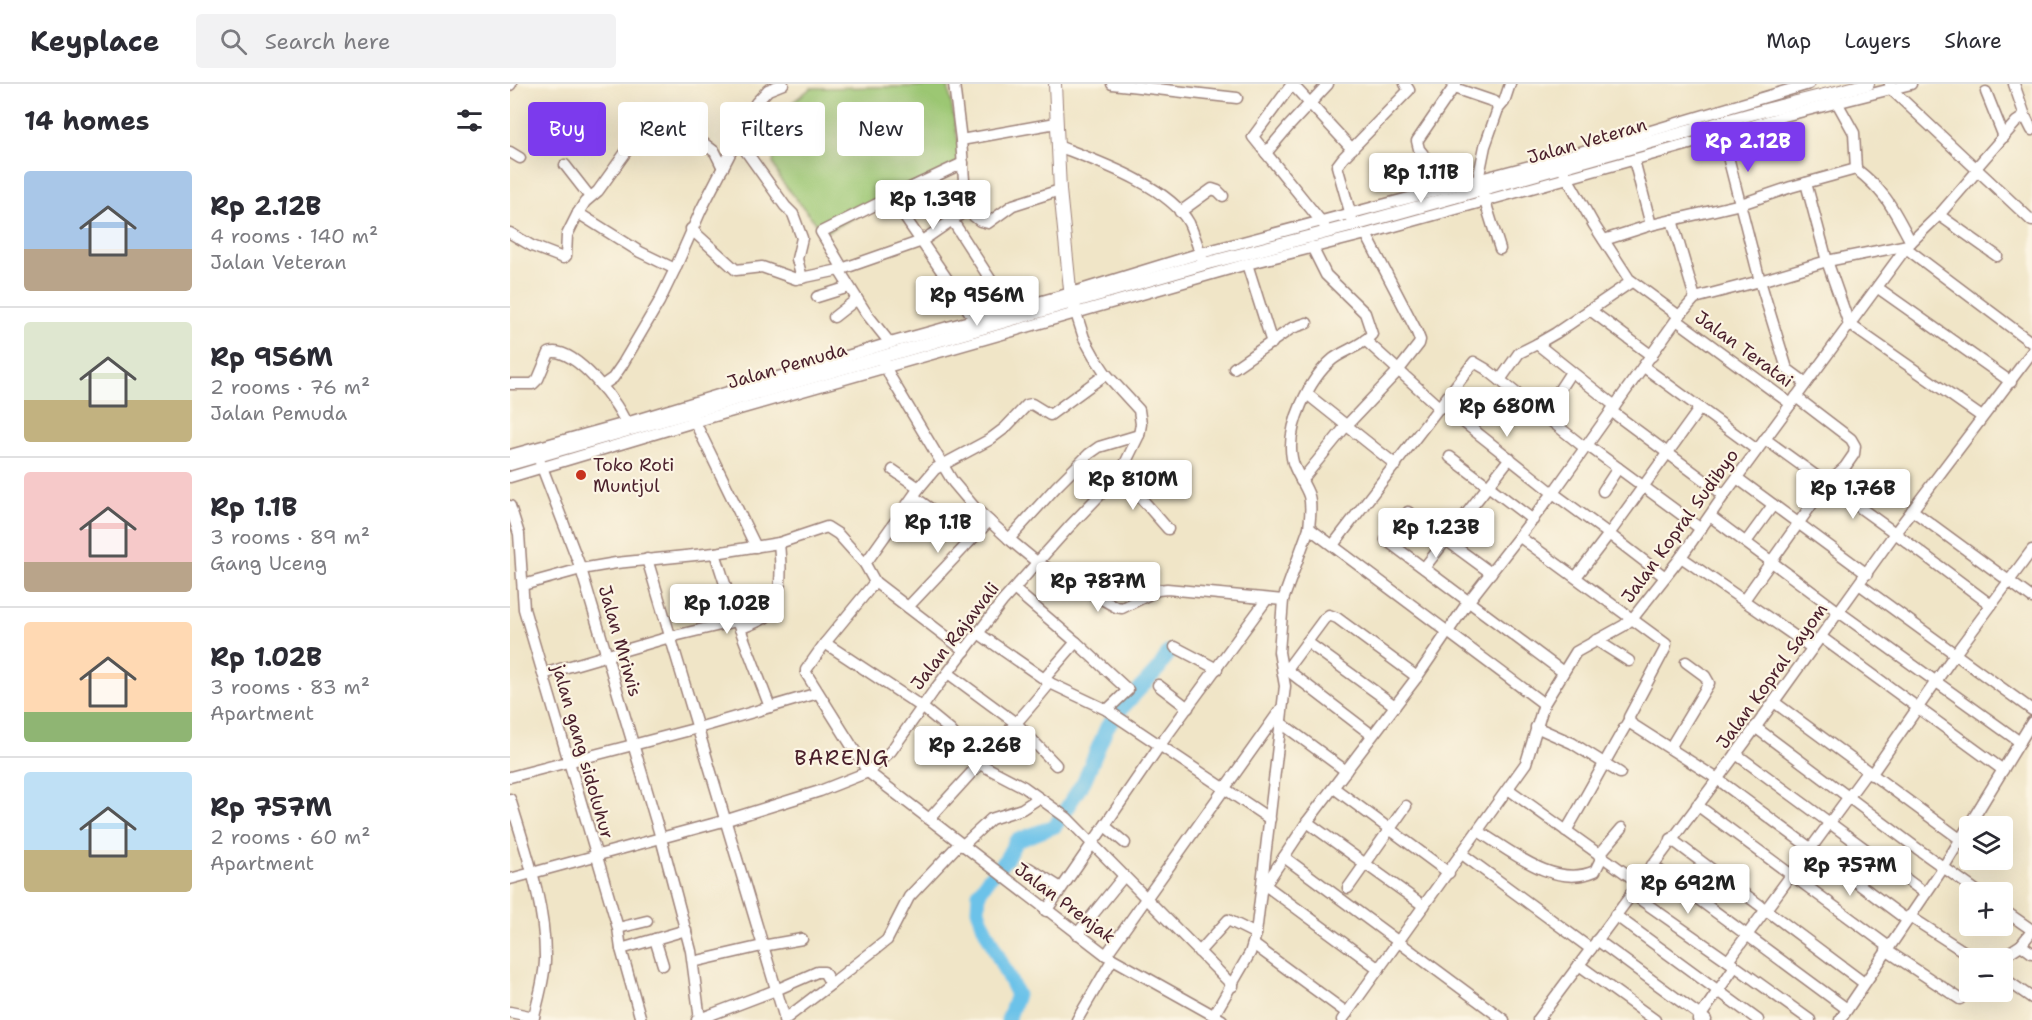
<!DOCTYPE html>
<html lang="en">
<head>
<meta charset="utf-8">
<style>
	body { margin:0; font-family:"Shantell Sans",sans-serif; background:#f2f2f3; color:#2b2b33; height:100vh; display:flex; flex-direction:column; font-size:22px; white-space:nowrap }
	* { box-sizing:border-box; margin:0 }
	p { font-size:20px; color:#7c7c81 }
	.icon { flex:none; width:33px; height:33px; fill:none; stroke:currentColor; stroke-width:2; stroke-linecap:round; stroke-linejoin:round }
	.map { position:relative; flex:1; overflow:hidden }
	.details { display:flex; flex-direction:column; background:#fff; width:510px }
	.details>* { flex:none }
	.hud { position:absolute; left:18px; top:18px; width:570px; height:54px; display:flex; gap:12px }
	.tools { position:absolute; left:1449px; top:732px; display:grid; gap:12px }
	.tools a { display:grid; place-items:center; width:54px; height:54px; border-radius:6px; background:#fff; box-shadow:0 6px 24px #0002; font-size:30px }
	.price { position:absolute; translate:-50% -51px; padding:0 14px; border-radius:6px; background:#fff; color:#222; font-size:20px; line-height:39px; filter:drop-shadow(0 2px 3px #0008) }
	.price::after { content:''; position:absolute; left:50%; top:36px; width:18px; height:14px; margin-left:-9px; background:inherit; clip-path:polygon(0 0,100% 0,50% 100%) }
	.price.on { background:#7c3aed; color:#fff }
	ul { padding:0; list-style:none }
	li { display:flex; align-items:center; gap:18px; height:150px; padding:0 24px }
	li+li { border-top:2px solid #e1e1e2 }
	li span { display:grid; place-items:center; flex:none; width:168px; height:120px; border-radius:6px; color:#555 }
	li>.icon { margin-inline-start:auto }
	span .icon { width:72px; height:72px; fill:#fffc; stroke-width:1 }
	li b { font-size:26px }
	h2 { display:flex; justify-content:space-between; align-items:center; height:72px; padding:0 24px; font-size:26px }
	.pill { padding:0 21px; border-radius:6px; background:#fff; box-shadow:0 6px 24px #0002; font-size:21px; line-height:54px }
	.pill.on { background:#7c3aed; color:#fff }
	header { display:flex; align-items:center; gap:36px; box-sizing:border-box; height:84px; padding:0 30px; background:#fff; border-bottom:2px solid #e1e1e2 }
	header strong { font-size:28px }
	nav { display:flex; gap:33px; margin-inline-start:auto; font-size:21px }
	.search { width:420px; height:54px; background:#f2f2f3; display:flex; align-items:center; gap:15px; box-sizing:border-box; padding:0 21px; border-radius:6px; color:#7c7c81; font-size:22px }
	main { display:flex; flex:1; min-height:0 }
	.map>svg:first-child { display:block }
	.green { fill:#9cc773; stroke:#73734f; stroke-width:1.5 }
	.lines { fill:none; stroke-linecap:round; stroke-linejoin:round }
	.river { stroke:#6cc2e9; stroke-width:15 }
	.minor-casing { stroke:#9d8279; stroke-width:13 }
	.major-casing { stroke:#9d8279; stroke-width:14 }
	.minor { stroke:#fff; stroke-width:10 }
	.major { stroke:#fff; stroke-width:12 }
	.poi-dot { fill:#c8321e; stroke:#fcf5e5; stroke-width:2 }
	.labels { text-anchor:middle; stroke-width:4.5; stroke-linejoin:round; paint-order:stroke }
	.street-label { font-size:18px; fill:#4a1f2b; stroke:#fcf5e5 }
	.poi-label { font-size:18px; fill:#4a1f2b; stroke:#fcf5e5; text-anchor:start }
	.quarter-label { font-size:21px; letter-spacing:1.5px; fill:#4a1f2b; stroke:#fcf5e5 }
</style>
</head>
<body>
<header>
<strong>Keyplace</strong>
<div class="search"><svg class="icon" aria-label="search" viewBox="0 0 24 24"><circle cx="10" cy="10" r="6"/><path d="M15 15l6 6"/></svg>Search here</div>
<nav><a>Map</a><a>Layers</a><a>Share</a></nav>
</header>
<main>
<section class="details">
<h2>14 homes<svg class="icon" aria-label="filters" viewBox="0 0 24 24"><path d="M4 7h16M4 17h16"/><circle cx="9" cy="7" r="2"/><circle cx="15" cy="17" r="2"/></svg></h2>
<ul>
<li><span style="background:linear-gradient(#a9c7e8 65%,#b9a48a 0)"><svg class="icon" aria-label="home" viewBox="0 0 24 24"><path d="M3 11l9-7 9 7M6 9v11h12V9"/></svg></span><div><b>Rp 2.12B</b><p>4 rooms · 140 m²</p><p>Jalan Veteran</p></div></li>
<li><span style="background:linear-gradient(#dfe7d0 65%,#c2b280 0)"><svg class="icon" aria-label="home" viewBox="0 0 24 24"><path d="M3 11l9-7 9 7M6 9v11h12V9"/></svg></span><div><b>Rp 956M</b><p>2 rooms · 76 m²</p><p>Jalan Pemuda</p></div></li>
<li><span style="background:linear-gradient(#f6c9c9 75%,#b9a48a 0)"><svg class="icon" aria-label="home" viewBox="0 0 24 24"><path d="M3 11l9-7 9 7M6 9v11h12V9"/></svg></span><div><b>Rp 1.1B</b><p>3 rooms · 89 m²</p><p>Gang Uceng</p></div></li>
<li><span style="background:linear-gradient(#ffd9b3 75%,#8fb573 0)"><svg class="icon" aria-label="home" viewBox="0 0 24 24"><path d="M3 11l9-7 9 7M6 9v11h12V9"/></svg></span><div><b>Rp 1.02B</b><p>3 rooms · 83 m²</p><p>Apartment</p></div></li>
<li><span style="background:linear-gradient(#bfe0f5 65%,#c2b280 0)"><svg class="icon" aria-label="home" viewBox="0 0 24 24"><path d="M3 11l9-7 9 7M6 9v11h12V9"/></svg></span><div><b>Rp 757M</b><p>2 rooms · 60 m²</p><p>Apartment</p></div></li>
</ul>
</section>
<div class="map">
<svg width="1522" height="936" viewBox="0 0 1522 936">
	<rect width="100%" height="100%" fill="#fcf5e5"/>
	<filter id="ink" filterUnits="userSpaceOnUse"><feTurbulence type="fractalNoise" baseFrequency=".0167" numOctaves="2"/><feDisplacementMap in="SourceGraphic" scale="12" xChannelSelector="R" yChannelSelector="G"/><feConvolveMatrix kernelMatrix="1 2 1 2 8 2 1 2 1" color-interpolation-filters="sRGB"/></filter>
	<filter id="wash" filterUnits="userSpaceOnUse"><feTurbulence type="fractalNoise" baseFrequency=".008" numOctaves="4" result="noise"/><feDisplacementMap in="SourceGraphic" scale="24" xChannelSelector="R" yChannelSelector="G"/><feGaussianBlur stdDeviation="1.35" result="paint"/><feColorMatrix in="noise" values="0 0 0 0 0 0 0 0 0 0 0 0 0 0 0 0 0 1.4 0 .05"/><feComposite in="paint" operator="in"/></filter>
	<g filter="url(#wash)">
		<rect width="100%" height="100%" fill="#f0e5c7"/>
		<polygon class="green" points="438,2 452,78 314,149 270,95 263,79 270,28 301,4"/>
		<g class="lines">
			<polyline class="river" points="498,936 507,911 474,843 468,825 469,809 478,795 496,775 506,757 545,742 574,697 597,643 612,624 649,584 659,568"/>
		</g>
	</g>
	<g filter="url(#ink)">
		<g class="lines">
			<defs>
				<g id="minor">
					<polyline points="602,0 727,14"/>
					<polyline points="782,0 743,53 814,141"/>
					<polyline points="782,0 842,65"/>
					<polyline points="1380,0 1382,6 1522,137"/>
					<polyline points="1504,0 1515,32 1522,46"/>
					<polyline points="0,1 1,0"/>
					<polyline points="944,4 985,18 988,25 975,62 968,96"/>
					<polyline points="1476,8 1494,53"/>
					<polyline points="1324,13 1344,49 1346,85"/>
					<polyline points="988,25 994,18 1000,0"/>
					<polyline points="228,56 275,122 283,130 292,154 287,175 292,194"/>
					<polyline points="451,56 546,39"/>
					<path d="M 548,62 C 586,77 659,102 679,139 C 684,150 688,163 692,174"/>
					<polyline points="0,68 10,74"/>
					<polyline points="756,69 778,43 818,0"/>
					<polyline points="1124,76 1141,141"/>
					<polyline points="453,79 381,113 465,236"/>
					<polyline points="55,81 80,113"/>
					<polyline points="1466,84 1506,38 1515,32"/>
					<polyline points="1054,88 1084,141 1119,195 1169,232"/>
					<polyline points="1296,99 1317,177 1339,240 1472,333"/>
					<polyline points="934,105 924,84 909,65 907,57 946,0"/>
					<polyline points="973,111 990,165"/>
					<polyline points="455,125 470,137 478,139 503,121 550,106"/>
					<polyline points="670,128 702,105 708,107 713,112"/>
					<polyline points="68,129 130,168 165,185"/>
					<polyline points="1429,131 1487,172"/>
					<polyline points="842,135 827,82 833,74 899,6 895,0"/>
					<polyline points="442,136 500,226"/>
					<polyline points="1162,136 1185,214"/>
					<polyline points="181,145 226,186 252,183 286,195 329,186 412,157 451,130 456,123 451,56 444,0"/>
					<polyline points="0,149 22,162 53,174 56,172 57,151 68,129 75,118 88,107 146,26 153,28 205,68 213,84"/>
					<path d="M 1094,156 L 1141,141 L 1231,120 L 1281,103 L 1346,85 C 1377,109 1383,125 1401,158"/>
					<polyline points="1396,164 1522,259"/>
					<polyline points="737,180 762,259"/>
					<polyline points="333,185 311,148 381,113"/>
					<polyline points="329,186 356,229 380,259"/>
					<polyline points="1368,204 1501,298"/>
					<polyline points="307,213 339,203"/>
					<polyline points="1080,226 1142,272"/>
					<polyline points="324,233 347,215"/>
					<polyline points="1168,237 1281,320"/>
					<polyline points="855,256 930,324"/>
					<polyline points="1027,260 1046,249 1121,198"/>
					<polyline points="373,277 381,294 443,398 465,424 499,455 528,479 606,523 612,524 648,506 657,505 773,516"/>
					<polyline points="1134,283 1247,366"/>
					<polyline points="724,284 782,244 797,239"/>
					<polyline points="990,296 1009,269 1027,260 1105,322"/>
					<polyline points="1296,299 1277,285 1250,197 1317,177 1398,161"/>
					<path d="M 0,300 L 23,300 L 28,295 L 39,269 C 63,260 112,322 117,343"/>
					<polyline points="93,301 103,294 112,281 149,218 165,185 191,126 246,19 258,6 273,0"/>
					<polyline points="797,310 886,381"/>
					<polyline points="932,321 1043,409 1099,450 1066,493"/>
					<polyline points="1101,327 1214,411"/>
					<polyline points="1033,331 1061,288"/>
					<polyline points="182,332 246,463"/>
					<polyline points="1255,355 1385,449 1481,521"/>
					<polyline points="1077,361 1191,445"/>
					<polyline points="0,371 116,339 380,259 561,209 691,169 1050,74 1299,0"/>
					<polyline points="940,373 1023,436"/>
					<polyline points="30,378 71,485 151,754 181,867 190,936"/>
					<polyline points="383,386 409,404"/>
					<polyline points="610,390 658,445"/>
					<polyline points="0,393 184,338 737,180 856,150 1212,51 1274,32 1401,0"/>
					<polyline points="1227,394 1357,490"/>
					<polyline points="791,397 836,342 888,287 909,260 910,256 906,246 856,150"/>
					<polyline points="1093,407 1108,384"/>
					<polyline points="404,413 462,454"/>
					<polyline points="0,422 9,450 14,525 108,844 111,865 131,936"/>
					<polyline points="1402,426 1522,514"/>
					<polyline points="898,428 981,489"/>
					<polyline points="1200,432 1329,528 1510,658"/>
					<path d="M 799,444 C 800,434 802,422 799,412 C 795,399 784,388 782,374 C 776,343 799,295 823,275 C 835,266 852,262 862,250 L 855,229 L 816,191 L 802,163"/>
					<polyline points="1010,453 1156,560 1155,565 1119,633 1120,639 1206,694 1397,836"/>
					<polyline points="499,455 546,403 579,370 589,363 629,351"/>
					<polyline points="876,456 1053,588"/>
					<polyline points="1236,458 1263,421"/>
					<polyline points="823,461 964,278 976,285 1075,364"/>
					<polyline points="205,469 227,537 260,623"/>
					<polyline points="1171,473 1302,564"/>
					<polyline points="137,475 275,935"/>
					<polyline points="355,480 409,404 425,385 479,356 495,344 517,321 522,320 540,331 596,290"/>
					<polyline points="914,484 1000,374"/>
					<polyline points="1155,493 1099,450 1190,324"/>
					<polyline points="365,498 315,559 296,586 296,589 358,688 596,871 712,936"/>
					<polyline points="1349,500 1522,626"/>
					<polyline points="13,501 71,485 106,479 205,469 269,459 317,443 328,450 355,480 365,498 455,567"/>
					<polyline points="1234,516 1317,399 1335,383 1344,370 1345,362 1341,355 1286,313"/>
					<polyline points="398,523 479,437"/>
					<path d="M 230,545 C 238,541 249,538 256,533 C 274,518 271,480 269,459"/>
					<polyline points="468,549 540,599 597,626 618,606 566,558 504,505"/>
					<polyline points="1311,553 1493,686"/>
					<polyline points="1086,556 1119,577"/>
					<polyline points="797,558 885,622"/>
					<polyline points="315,559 412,623 440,646 468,679 514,703 557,734 723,902"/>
					<polyline points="665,563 707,585"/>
					<polyline points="772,582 862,651"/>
					<polyline points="777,585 814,535 819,531 827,534 907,593"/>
					<polyline points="438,589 507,640 546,681"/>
					<polyline points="33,590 160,553 227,537"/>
					<polyline points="534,595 566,558"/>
					<polyline points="648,601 678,624"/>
					<polyline points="1264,618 1450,755"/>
					<polyline points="597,626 760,735"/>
					<polyline points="771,639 836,687"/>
					<polyline points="1026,643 1062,659 1110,689"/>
					<polyline points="1245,643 1405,763 1468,808"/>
					<polyline points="1160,664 1199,599 1195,592 1176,578"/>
					<polyline points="1226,670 1415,809"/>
					<polyline points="1361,691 1445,570 1522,466"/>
					<polyline points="0,693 188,644 308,609"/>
					<polyline points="824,704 939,789"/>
					<polyline points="998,705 1129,799"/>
					<path d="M 0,715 C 16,767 36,822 35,877 C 34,897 28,917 23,936"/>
					<polyline points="1187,721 1379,863"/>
					<path d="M 419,735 C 460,690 502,646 540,599"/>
					<polyline points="797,738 914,822"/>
					<polyline points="595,742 615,759"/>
					<path d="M 968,747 C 1001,767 1044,805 1085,787 L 1092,773"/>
					<path d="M 1056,747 C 1078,710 1097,673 1119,636"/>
					<polyline points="1161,755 1354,899"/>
					<polyline points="452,762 481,735 512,725 529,714"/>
					<polyline points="952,770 1081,865"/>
					<polyline points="1089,771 1112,744"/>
					<polyline points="774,773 994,936"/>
					<polyline points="1142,781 1337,925"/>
					<polyline points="519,784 551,804"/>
					<polyline points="0,795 217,736 310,707 358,688 381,667 423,608 492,518 560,442 610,390 629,351 631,340 629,326 596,290 584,272 574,254 566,229"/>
					<polyline points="755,801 869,885"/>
					<polyline points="838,804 896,722"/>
					<polyline points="752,806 797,738 907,593 958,518 1043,409 1169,232 1185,214 1250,197 1216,65"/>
					<polyline points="1121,809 1218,877"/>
					<polyline points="1492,825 1522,846"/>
					<polyline points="536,827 650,661 757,515"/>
					<polyline points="1105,831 1248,936"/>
					<polyline points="1399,832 1464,874"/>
					<polyline points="108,844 137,837"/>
					<polyline points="567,850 614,792"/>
					<polyline points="145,855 153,881"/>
					<polyline points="1087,856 1196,936"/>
					<polyline points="743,860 837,929"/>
					<polyline points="1511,861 1522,869"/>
					<polyline points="111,865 176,846"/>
					<polyline points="1376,866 1450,915"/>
					<polyline points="689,868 718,836 746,850"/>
					<polyline points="596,871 771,625"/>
					<polyline points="183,878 252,862 292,855"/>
					<polyline points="1492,878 1500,868 1511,861 1522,847"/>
					<polyline points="1069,881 1145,936"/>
					<polyline points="1225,882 1300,936"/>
					<polyline points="1492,893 1522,914"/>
					<polyline points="0,928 24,933"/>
					<polyline points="704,931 740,869 746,850 775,602 769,568 773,516 799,444 1034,620"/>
					<polyline points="187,936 266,906 307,888 314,888 321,900 377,856 399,813 449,760"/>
					<polyline points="274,936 321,900"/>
					<polyline points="567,936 602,876"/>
					<polyline points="832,936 1016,679 1034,620 1066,568 1113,542 1123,534 1171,473 1214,411 1398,161 1429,131 1468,86"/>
					<polyline points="1028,936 1235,658 1385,449 1522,268"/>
					<polyline points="1188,936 1225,882 1218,877 1357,688"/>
					<polyline points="1330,936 1433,784 1522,638"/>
				</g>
				<g id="major">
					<polyline points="545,0 550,106 560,205 566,229"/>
					<polyline points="0,380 694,180 844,141 1259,25 1358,0"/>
				</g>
			</defs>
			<use href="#minor" class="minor-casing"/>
			<use href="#major" class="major-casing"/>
			<use href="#minor" class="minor"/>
			<use href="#major" class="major"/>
		</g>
	</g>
	<circle class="poi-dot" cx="71" cy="391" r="6"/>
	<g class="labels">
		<g class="street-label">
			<text transform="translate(1077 57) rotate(-16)" y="6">Jalan Veteran</text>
			<text transform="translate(1234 265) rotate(36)" y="6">Jalan Teratai</text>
			<text transform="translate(277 282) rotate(-16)" y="6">Jalan Pemuda</text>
			<text transform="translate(1170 442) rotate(-54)" y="6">Jalan Kopral Sudibyo</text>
			<text transform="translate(445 552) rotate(-52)" y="6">Jalan Rajawali</text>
			<text transform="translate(110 557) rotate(74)" y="6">Jalan Mriwis</text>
			<text transform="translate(1262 592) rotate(-54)" y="6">Jalan Kopral Sayom</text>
			<text transform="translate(73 668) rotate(74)" y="6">jalan gang sidoluhur</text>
			<text transform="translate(555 819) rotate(37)" y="6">Jalan Prenjak</text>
		</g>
		<g class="poi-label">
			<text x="83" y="387">Toko Roti<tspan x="83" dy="21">Muntjul</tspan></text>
		</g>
		<g class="quarter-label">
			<text x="332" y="681">BARENG</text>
		</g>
	</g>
</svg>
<div class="tools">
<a><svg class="icon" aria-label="layers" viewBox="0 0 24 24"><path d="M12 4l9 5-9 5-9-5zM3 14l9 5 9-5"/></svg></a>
<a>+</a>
<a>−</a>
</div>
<b class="price on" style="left:1238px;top:89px">Rp 2.12B</b>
<b class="price" style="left:911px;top:120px">Rp 1.11B</b>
<b class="price" style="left:423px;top:147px">Rp 1.39B</b>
<b class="price" style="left:467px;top:243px">Rp 956M</b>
<b class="price" style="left:997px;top:354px">Rp 680M</b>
<b class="price" style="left:623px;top:427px">Rp 810M</b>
<b class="price" style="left:1343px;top:436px">Rp 1.76B</b>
<b class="price" style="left:428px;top:470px">Rp 1.1B</b>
<b class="price" style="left:926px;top:475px">Rp 1.23B</b>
<b class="price" style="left:588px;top:529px">Rp 787M</b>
<b class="price" style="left:217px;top:551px">Rp 1.02B</b>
<b class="price" style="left:465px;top:693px">Rp 2.26B</b>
<b class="price" style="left:1340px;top:813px">Rp 757M</b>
<b class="price" style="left:1178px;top:831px">Rp 692M</b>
<div class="hud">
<a class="pill on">Buy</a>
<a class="pill">Rent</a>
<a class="pill">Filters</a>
<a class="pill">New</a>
</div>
</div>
</main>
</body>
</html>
